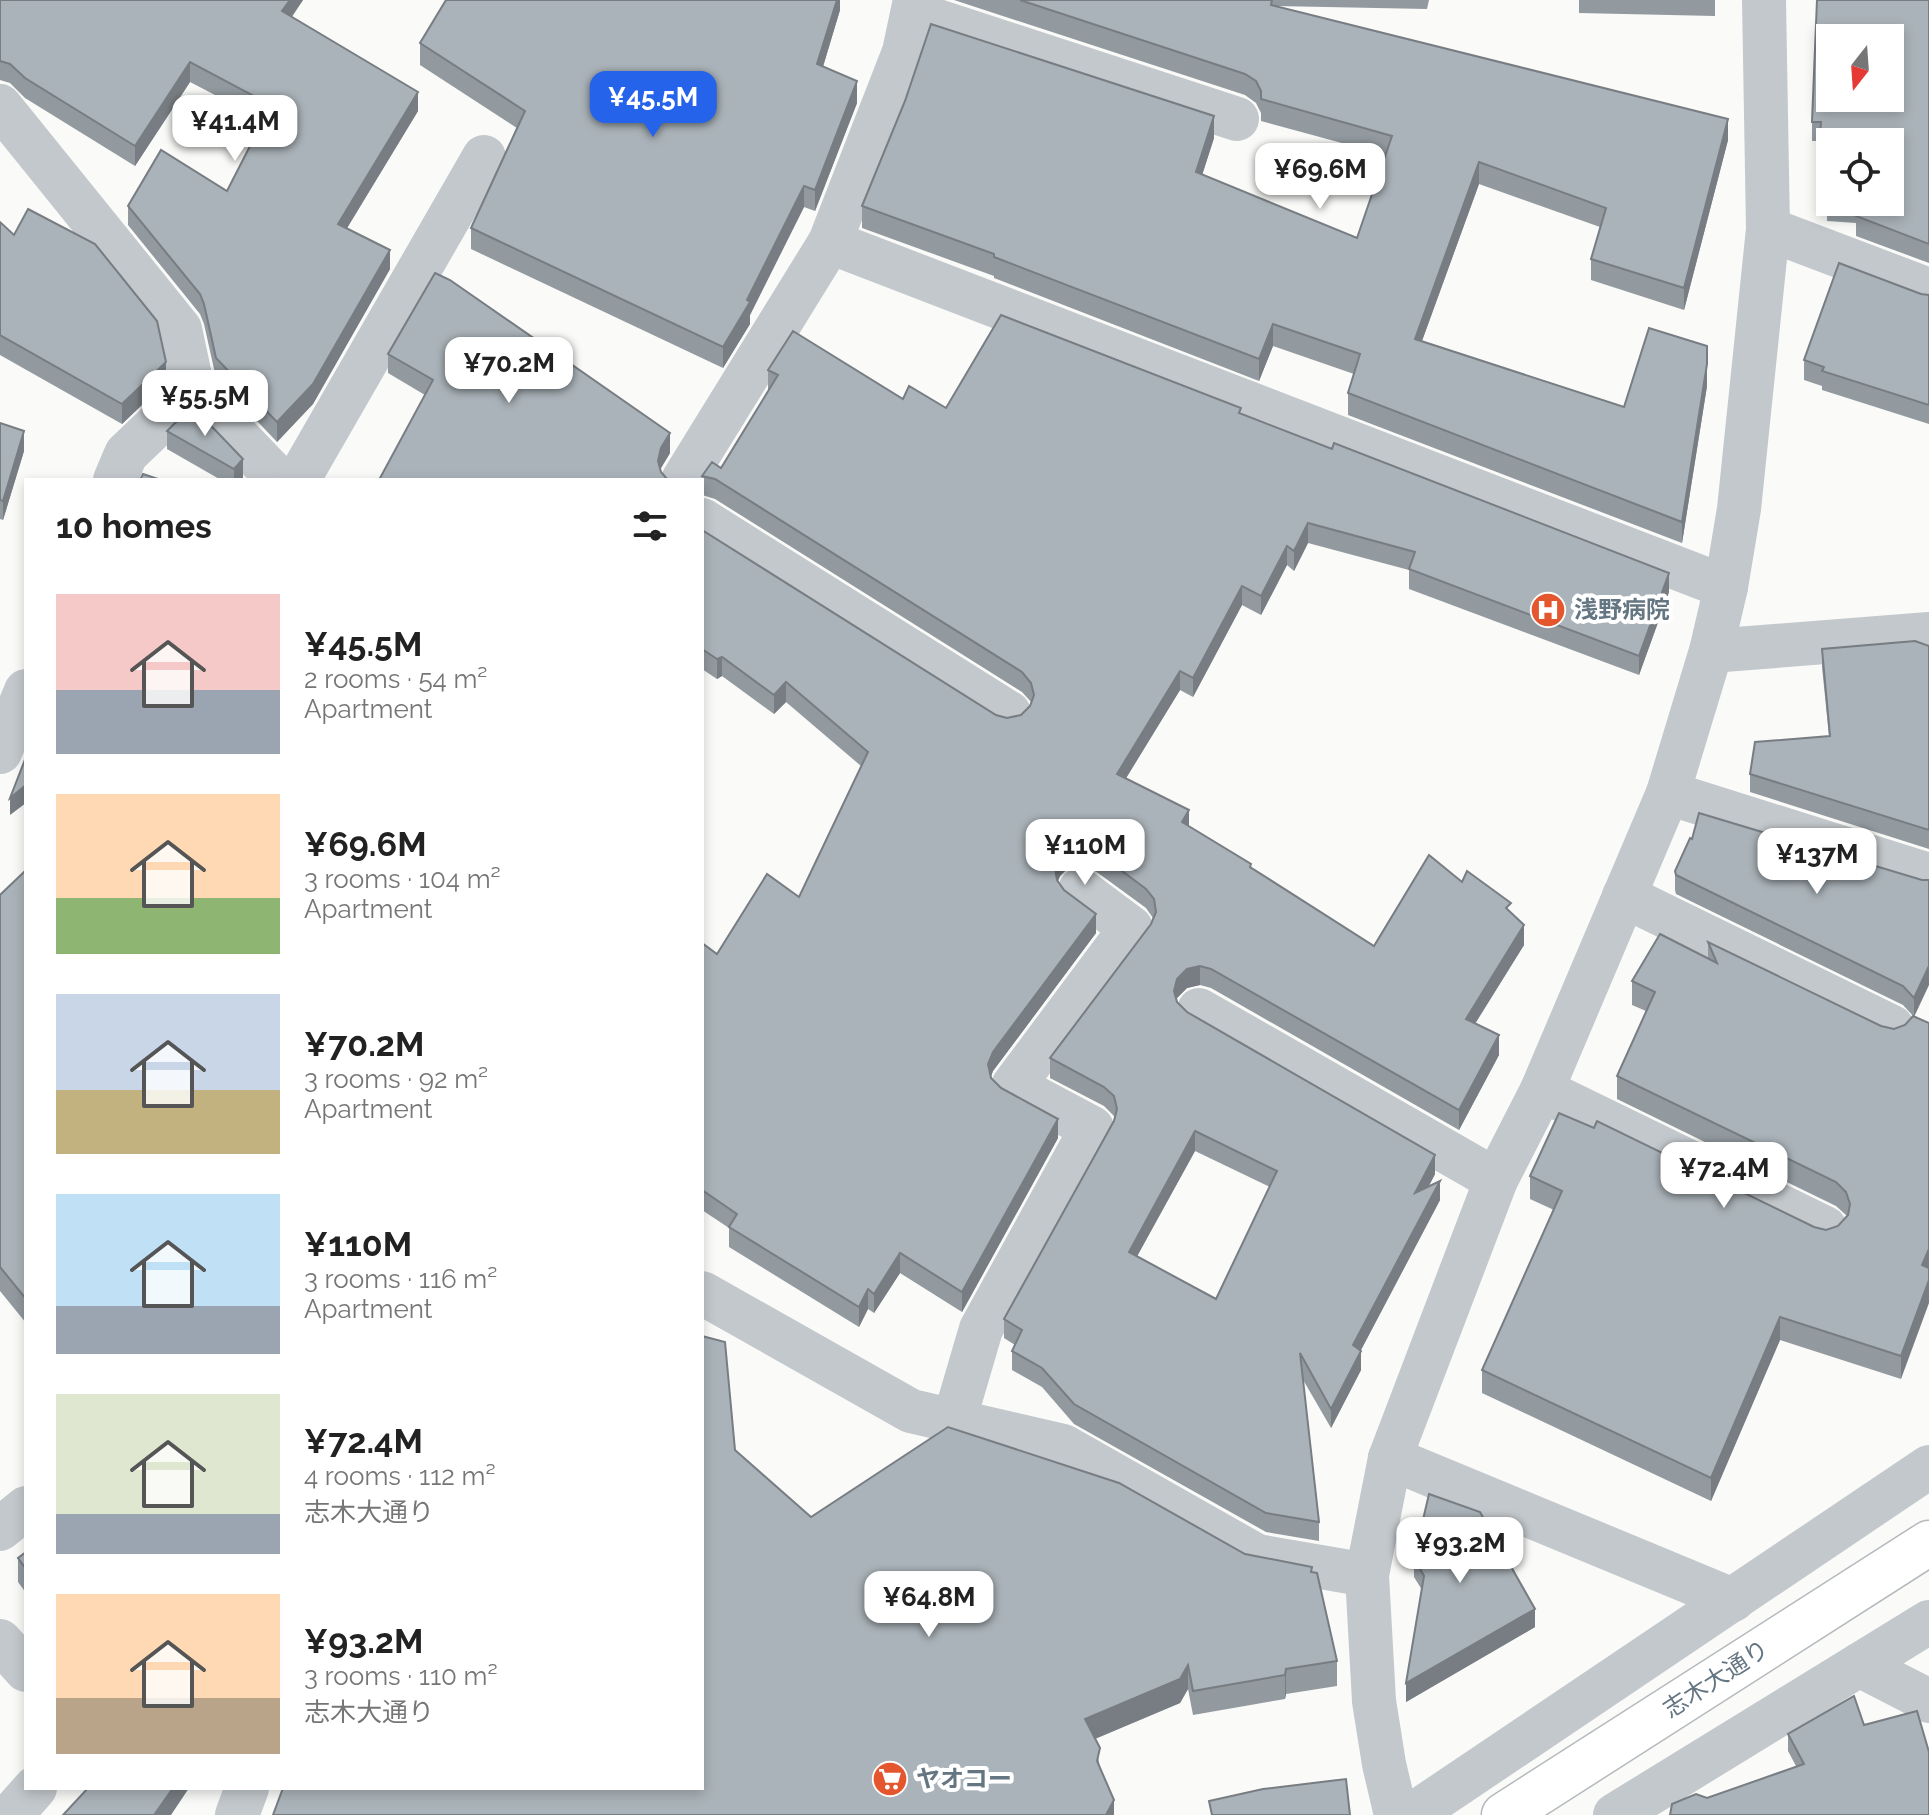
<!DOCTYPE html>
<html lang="en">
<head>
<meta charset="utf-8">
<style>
	body { margin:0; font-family:Raleway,"Noto Sans JP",sans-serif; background:#f2f2f2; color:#222; height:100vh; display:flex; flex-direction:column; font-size:30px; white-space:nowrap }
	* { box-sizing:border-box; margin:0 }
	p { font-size:26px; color:#767676 }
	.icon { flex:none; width:44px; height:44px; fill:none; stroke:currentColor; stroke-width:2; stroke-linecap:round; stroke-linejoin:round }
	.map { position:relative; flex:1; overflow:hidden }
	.drawer { position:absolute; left:24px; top:478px; width:680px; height:1312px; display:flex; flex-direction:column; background:#fff; border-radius:0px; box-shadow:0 4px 12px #0003 }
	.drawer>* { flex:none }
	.needle { width:52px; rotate:197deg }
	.fabs { position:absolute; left:1816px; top:24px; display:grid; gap:16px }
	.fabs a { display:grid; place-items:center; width:88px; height:88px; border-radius:0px; background:#fff; box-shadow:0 4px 12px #0003; font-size:40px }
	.price { position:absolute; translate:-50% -68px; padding:0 18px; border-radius:16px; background:#fff; color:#222; font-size:26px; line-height:52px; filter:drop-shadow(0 2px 4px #0008) }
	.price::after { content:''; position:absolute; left:50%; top:48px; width:24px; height:18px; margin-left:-12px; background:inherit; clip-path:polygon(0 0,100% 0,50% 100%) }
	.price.selected { background:#2563eb; color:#fff }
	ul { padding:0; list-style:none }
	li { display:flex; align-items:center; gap:24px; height:200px; padding:0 32px }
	li span { display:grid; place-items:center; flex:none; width:224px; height:160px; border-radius:0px; color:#555 }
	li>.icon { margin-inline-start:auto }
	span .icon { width:96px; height:96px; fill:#fffc; stroke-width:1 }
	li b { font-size:34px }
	h2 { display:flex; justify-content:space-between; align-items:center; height:96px; padding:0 32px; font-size:34px }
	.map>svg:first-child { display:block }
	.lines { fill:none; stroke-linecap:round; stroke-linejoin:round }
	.major-casing { stroke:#b5babe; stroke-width:47 }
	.minor { stroke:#c3c8cc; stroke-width:44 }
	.major { stroke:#fff; stroke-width:44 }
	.wall { fill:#929a9f; fill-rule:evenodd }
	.shaded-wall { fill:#777d82 }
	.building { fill:#aab3b9; stroke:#777d82; stroke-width:2; fill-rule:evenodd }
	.labels { text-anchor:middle; stroke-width:8; stroke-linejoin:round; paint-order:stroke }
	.poi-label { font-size:24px; font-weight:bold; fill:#657683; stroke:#fff; text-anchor:start }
	.street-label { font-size:24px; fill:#657683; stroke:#fff }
</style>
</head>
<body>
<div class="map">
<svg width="1929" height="1815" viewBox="0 0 1929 1815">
	<rect width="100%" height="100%" fill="#fafaf8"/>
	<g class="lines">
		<defs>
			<polyline id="major" points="1504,1815 1929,1543"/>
		</defs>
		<use href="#major" class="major-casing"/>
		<g class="minor">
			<polyline points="913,13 1237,119"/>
			<polyline points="0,106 180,329 193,390 279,480"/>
			<polyline points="1768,229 1929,290"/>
			<polyline points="830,242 1726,587"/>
			<polyline points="115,480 126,454 193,390"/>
			<polyline points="298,480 484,157"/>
			<polyline points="683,480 830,242 904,52 915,0"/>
			<polyline points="702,520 1009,713"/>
			<polyline points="1711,651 1929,634"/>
			<polyline points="0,752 26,691"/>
			<polyline points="1668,793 1929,875"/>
			<polyline points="1624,896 1892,1027"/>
			<polyline points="1199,1010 1496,1180"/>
			<polyline points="1542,1090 1825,1228"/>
			<polyline points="702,1293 911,1411 1063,1446 1257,1556 1367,1575"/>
			<polyline points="954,1421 981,1329 1092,1128 1013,1086 1131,928 1080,890"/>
			<polyline points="1390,1458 1733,1600"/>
			<polyline points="0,1529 26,1508"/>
			<polyline points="0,1641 26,1670"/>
			<polyline points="1859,1665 1929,1701"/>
			<polyline points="11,1815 35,1788"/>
			<polyline points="237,1815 247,1788"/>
			<polyline points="1396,1815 1384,1764 1374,1701 1367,1575 1390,1458 1496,1180 1542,1090 1668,793 1711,651 1726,587 1739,509 1768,229 1764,0"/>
			<polyline points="1412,1815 1929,1467"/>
			<polyline points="1615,1815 1929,1622"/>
		</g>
		<use href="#major" class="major"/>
	</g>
	<g class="wall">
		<polygon points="0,0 303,0 292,17 418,111 347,228 390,269 313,404 277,442 216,378 204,324 200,314 128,225 128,206 227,191 263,120 190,82 135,166 25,98 10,83 0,80"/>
		<polygon points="840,0 840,10 823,67 857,103 815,211 804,207 750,315 750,324 723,368 471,249 471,228 517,128 420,65 420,43"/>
		<polygon points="954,0 1429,0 1427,9 1275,6 1728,140 1684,310 1591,280 1591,259 1600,227 1479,184 1422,341 1624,407 1707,386 1682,543 1348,415 1348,393 1354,374 1273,346 1259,381 994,278 994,276 862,228 862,206 1214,138 1202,175 1357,238 1386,155 1261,121 1261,113 1256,103 1245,95"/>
		<polygon points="1579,0 1715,0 1715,16 1579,13"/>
		<path d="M 1929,0 L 1929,263 L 1856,236 L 1856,223 L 1827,221 L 1827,202 L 1828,196 L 1817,197 L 1820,141 L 1812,141 L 1812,122 ZM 1830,142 L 1890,202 L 1830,202 Z"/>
		<polygon points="0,222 166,382 122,424 0,355"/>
		<polygon points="1921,294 1929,295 1929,424 1822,390 1822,386 1804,380 1804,360"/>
		<polygon points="388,354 670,453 661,468 425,395 388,373"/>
		<path d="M 768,370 L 946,408 L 1241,414 L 1669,592 L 1639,675 L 1409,589 L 1409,570 L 1308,543 L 1294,571 L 1287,565 L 1261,615 L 1242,605 L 1193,697 L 1180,690 L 1126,778 L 1189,827 L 1251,868 L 1374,946 L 1462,882 L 1511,913 L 1524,945 L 1475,1024 L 1499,1055 L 1459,1130 L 1211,988 L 1200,985 L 1187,988 L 1177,998 L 1177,1002 L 1187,1012 L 1435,1174 L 1429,1186 L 1440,1200 L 1361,1350 L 1361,1370 L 1331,1428 L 1302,1378 L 1319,1522 L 1319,1541 L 1266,1532 L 1074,1424 L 1042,1387 L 1012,1370 L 1012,1351 L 1015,1345 L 1004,1338 L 1004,1319 L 1114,1119 L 1114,1116 L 1104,1106 L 1050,1078 L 1050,1058 L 1151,924 L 1153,918 L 1146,908 L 1094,870 L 1082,865 L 1069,867 L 1060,876 L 1058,881 L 1096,933 L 993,1071 L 991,1077 L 1001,1088 L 1058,1138 L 962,1312 L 900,1273 L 874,1313 L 868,1309 L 859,1327 L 729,1247 L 729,1228 L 702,1210 L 702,943 L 717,954 L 799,897 L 861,766 L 786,702 L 774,714 L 722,676 L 717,679 L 702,669 L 702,530 L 996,715 L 1007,718 L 1021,715 L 1030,706 L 1032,703 L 1022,692 L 715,499 L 702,495 L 702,476 L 721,468 L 769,390 L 768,390 ZM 1195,1151 L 1270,1187 L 1216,1299 L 1137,1256 Z"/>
		<polygon points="192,406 243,478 241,480 221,480 167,449 167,431"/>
		<polygon points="0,423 24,451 3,520 0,519"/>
		<polygon points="1929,646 1929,849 1750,792 1750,774 1829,736 1822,667 1822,649"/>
		<polygon points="26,870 26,1323 0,1291 0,895"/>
		<polygon points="1675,871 1922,880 1914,1017 1903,1005 1676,894 1675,890"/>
		<polygon points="1708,942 1881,1026 1894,1029 1905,1025 1901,1379 1780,1340 1711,1501 1482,1393 1482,1370 1554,1210 1530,1199 1530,1176 1826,1230 1838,1226 1847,1216 1836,1206 1617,1099 1617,1076 1646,1011 1632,1005 1632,981 1708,958"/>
		<polygon points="735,1450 811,1517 1245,1554 1312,1572 1337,1661 1337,1686 1286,1694 1285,1699 1193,1715 1188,1689 1180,1703 1095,1739 1100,1768 1114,1815 702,1788"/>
		<polygon points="26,1552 26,1593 18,1582 18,1558"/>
		<polygon points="1414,1558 1535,1627 1406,1702 1422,1590 1414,1577"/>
		<polygon points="1864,1725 1929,1752 1796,1766 1788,1751 1788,1734"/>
	</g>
	<g class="shaded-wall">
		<polygon points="290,0 303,0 282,30 282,11"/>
		<polygon points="837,0 840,0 840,10 817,86 817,64"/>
		<polygon points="190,62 190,82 135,166 135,146"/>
		<polygon points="857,81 857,103 815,211 815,190"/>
		<polygon points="418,92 418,111 338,243 338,224"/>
		<polygon points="1214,116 1214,138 1196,194 1196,172"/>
		<polygon points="1728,119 1728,140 1684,310 1684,288"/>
		<polygon points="1479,162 1479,184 1415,360 1415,339"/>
		<polygon points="804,186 804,207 750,315 750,324 723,368 723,347"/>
		<polygon points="390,250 390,269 313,404 277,442 277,422"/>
		<polygon points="1273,324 1273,346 1259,381 1259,359"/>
		<polygon points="166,362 166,382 122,424 122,404"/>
		<polygon points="1707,364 1707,386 1682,543 1682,522"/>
		<polygon points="24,431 24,451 3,520 3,501"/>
		<polygon points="670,433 670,453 661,468 658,480 658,461 661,448"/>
		<polygon points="243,459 243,478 241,480 234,480 234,469"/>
		<polygon points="1308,523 1308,543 1294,571 1294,551"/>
		<polygon points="1287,546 1287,565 1261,615 1261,596"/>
		<polygon points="1669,573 1669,592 1639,675 1639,656"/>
		<polygon points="1242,586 1242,605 1193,697 1193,678"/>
		<polygon points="722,657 722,676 717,679 717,659"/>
		<polygon points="1180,671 1180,690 1117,793 1117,774"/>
		<polygon points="786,682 786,702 774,714 774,695"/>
		<polygon points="26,785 26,803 10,815 10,798"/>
		<polygon points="1189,810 1189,829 1182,822"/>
		<polygon points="1069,848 1069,867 1060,876 1055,888 1055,868 1060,856"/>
		<polygon points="1096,914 1096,933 993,1071 988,1083 988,1064 993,1052"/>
		<polygon points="1524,925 1524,945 1466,1038 1466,1019"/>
		<polygon points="1200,966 1200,985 1187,988 1177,998 1174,1011 1174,991 1177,979 1187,969"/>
		<polygon points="1929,966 1929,985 1914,1017 1914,998"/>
		<polygon points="1499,1035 1499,1055 1459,1130 1459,1110"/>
		<polygon points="1058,1119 1058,1138 962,1312 962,1292"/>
		<polygon points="1195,1131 1195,1151 1129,1271 1129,1252"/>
		<polygon points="1435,1155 1435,1174 1415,1212 1415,1193"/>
		<polygon points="1440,1181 1440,1200 1353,1365 1353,1345"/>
		<polygon points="1929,1249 1929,1273 1922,1265"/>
		<polygon points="900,1253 900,1273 874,1313 874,1294"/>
		<polygon points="1929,1280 1929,1303 1901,1379 1901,1356"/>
		<polygon points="868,1289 868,1309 859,1327 859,1307"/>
		<polygon points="1780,1317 1780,1340 1711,1501 1711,1478"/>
		<polygon points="1361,1351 1361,1370 1331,1428 1331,1409"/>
		<polygon points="1535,1609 1535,1627 1406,1702 1406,1683"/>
		<polygon points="1188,1665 1188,1689 1180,1703 1085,1743 1085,1719"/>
		<polygon points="1286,1669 1286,1694 1285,1699 1285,1675"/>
		<polygon points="173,1788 189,1788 171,1815 154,1815"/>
		<polygon points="1114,1800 1114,1815 1106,1815"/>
	</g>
	<g class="building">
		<polygon points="0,0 290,0 282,11 418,92 338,224 390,250 313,384 277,422 216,358 204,304 200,294 128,206 161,150 227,191 271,105 190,62 135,146 25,78 10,64 0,61"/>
		<polygon points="446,0 837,0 817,64 857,81 815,190 804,186 747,300 750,302 723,347 471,228 525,111 420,43"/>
		<polygon points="1020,0 1272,0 1271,5 1728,119 1684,288 1591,259 1606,208 1479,162 1415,339 1624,407 1649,328 1707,346 1707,364 1682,522 1348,393 1360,354 1273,324 1259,359 994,257 994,254 862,206 905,101 931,24 1214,116 1196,172 1357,238 1392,136 1261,99 1261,91 1256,81 1245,74"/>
		<path d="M 1817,0 L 1929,0 L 1929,244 L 1856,216 L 1860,204 L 1833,202 L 1890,202 L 1890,142 L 1830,142 L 1830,177 L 1817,177 L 1821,122 L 1812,122 ZM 1830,38 L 1890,38 L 1890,98 L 1830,98 Z"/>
		<polygon points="1830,189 1830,202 1827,202"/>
		<polygon points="28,209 95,244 157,321 166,362 122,404 0,335 0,222 14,235"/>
		<polygon points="1839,263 1921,294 1929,295 1929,405 1822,371 1824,367 1804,360"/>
		<polygon points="435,273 450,280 670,433 661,448 658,461 661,472 668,480 379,480 433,380 388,354"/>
		<path d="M 1001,315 L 1241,408 L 1239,413 L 1332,449 L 1334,443 L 1669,573 L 1639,656 L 1409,569 L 1415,552 L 1308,523 L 1294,551 L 1287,546 L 1261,596 L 1242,586 L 1193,678 L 1180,671 L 1117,774 L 1189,810 L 1182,822 L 1251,864 L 1250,867 L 1374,946 L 1429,855 L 1462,882 L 1467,871 L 1511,903 L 1506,908 L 1524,925 L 1466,1019 L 1499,1035 L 1459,1110 L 1211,969 L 1200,966 L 1187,969 L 1177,979 L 1174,991 L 1177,1002 L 1187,1012 L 1435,1155 L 1415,1193 L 1440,1181 L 1353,1345 L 1361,1351 L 1331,1409 L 1300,1353 L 1319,1522 L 1266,1513 L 1074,1404 L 1042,1368 L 1012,1351 L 1022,1330 L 1004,1319 L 1114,1121 L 1117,1109 L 1114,1096 L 1104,1087 L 1050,1058 L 1151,924 L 1156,912 L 1154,899 L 1146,889 L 1094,850 L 1082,846 L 1069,848 L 1060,856 L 1055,868 L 1057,880 L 1064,890 L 1096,914 L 993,1052 L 988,1064 L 991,1078 L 1001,1088 L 1058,1119 L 962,1292 L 900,1253 L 874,1294 L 868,1289 L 859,1307 L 729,1227 L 737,1214 L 702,1190 L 702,943 L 717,954 L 767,874 L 799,897 L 868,752 L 786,682 L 774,695 L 722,657 L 717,659 L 702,649 L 702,530 L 996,715 L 1007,718 L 1021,715 L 1030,706 L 1034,695 L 1031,683 L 1022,672 L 715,479 L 702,476 L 712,462 L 721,468 L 778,375 L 768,370 L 793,331 L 903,399 L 909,386 L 946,408 ZM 1195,1131 L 1277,1171 L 1216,1299 L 1129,1252 Z"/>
		<polygon points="192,406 243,459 234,469 167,431"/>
		<polygon points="0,423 24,431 3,501 0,500"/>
		<polygon points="143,474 161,480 140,480"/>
		<polygon points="1915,641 1929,646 1929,830 1750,774 1755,742 1830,736 1822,649"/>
		<polygon points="26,757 26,785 10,798"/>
		<polygon points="1699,813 1922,880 1929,880 1929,966 1914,998 1903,986 1676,875 1675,871 1690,838 1692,839"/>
		<polygon points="26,870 26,1299 0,1267 0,895"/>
		<polygon points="1660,934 1717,963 1708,942 1881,1026 1894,1029 1905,1025 1913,1016 1929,1023 1929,1249 1922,1265 1929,1268 1929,1280 1901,1356 1780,1317 1711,1478 1482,1370 1562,1191 1530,1176 1559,1113 1594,1128 1597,1121 1814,1227 1826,1230 1838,1226 1848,1215 1850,1204 1846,1192 1836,1182 1617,1076 1655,992 1632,981"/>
		<polygon points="702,1336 725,1342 735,1450 811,1517 948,1427 1119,1483 1245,1554 1312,1567 1311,1572 1317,1573 1337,1661 1286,1669 1285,1675 1193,1691 1188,1665 1180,1679 1085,1719 1100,1748 1097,1761 1114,1800 1106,1815 273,1815 283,1788 702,1788"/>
		<polygon points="1429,1494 1480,1512 1535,1609 1406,1683 1424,1576 1414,1558"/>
		<polygon points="26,1552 26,1569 18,1558"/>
		<polygon points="1854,1696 1864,1725 1917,1711 1929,1752 1929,1815 1670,1815 1672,1804 1696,1794 1707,1798 1804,1764 1788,1734"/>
		<polygon points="1346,1779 1350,1815 1212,1815 1209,1801 1263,1789"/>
		<polygon points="88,1788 173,1788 154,1815 63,1815"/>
	</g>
	<defs>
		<symbol id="hospital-disc" viewBox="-11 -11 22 22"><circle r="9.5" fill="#e4572e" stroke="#fff"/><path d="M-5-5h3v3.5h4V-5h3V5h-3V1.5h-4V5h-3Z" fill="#fff"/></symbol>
		<symbol id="supermarket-disc" viewBox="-11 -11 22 22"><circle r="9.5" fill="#e4572e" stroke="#fff"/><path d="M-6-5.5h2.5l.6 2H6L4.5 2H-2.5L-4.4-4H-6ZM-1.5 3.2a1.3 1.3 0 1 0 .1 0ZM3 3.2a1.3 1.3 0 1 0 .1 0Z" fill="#fff"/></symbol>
	</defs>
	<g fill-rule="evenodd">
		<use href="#hospital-disc" x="1528" y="590" width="40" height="40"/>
		<use href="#supermarket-disc" x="870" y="1759" width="40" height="40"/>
	</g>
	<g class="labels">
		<g class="poi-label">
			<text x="1574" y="618">浅野病院</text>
			<text x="916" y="1787">ヤオコー</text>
		</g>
		<g class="street-label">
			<text transform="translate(1716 1679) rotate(-33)" y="8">志木大通り</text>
		</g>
	</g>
</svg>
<div class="fabs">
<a><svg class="needle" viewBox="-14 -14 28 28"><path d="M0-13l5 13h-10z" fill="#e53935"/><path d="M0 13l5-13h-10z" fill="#767676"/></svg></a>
<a><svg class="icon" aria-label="locate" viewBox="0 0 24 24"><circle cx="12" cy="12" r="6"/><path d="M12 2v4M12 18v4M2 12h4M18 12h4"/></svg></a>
</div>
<b class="price selected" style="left:653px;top:139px">¥45.5M</b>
<b class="price" style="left:235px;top:163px">¥41.4M</b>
<b class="price" style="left:1320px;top:211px">¥69.6M</b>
<b class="price" style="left:509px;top:405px">¥70.2M</b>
<b class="price" style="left:205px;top:438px">¥55.5M</b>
<b class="price" style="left:1085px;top:887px">¥110M</b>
<b class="price" style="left:1817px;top:896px">¥137M</b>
<b class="price" style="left:1724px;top:1210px">¥72.4M</b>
<b class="price" style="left:1460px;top:1585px">¥93.2M</b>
<b class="price" style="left:929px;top:1639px">¥64.8M</b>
<section class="drawer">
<h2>10 homes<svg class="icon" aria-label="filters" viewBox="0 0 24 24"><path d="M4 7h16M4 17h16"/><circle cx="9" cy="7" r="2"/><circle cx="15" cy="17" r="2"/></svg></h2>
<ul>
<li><span style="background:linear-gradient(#f6c9c9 60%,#9aa5b1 0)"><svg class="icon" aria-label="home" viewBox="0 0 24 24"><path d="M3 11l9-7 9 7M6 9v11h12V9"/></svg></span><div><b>¥45.5M</b><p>2 rooms · 54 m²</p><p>Apartment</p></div></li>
<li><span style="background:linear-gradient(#ffd9b3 65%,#8fb573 0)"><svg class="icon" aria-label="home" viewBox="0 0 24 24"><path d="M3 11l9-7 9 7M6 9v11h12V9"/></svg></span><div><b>¥69.6M</b><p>3 rooms · 104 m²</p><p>Apartment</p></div></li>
<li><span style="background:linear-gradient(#c9d6e8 60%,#c2b280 0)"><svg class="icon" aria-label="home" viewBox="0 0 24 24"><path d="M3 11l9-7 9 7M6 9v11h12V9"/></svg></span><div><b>¥70.2M</b><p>3 rooms · 92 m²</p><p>Apartment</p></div></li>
<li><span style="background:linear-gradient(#bfe0f5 70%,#9aa5b1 0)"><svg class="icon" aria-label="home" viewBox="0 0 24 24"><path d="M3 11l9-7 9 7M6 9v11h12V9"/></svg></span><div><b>¥110M</b><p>3 rooms · 116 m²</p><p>Apartment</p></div></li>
<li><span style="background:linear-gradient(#dfe7d0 75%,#9aa5b1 0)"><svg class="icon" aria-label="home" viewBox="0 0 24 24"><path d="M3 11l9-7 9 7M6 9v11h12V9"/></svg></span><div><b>¥72.4M</b><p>4 rooms · 112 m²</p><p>志木大通り</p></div></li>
<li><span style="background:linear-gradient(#ffd9b3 65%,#b9a48a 0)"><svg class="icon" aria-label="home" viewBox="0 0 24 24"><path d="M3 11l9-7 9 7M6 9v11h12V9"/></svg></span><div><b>¥93.2M</b><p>3 rooms · 110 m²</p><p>志木大通り</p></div></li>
</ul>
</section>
</div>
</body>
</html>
